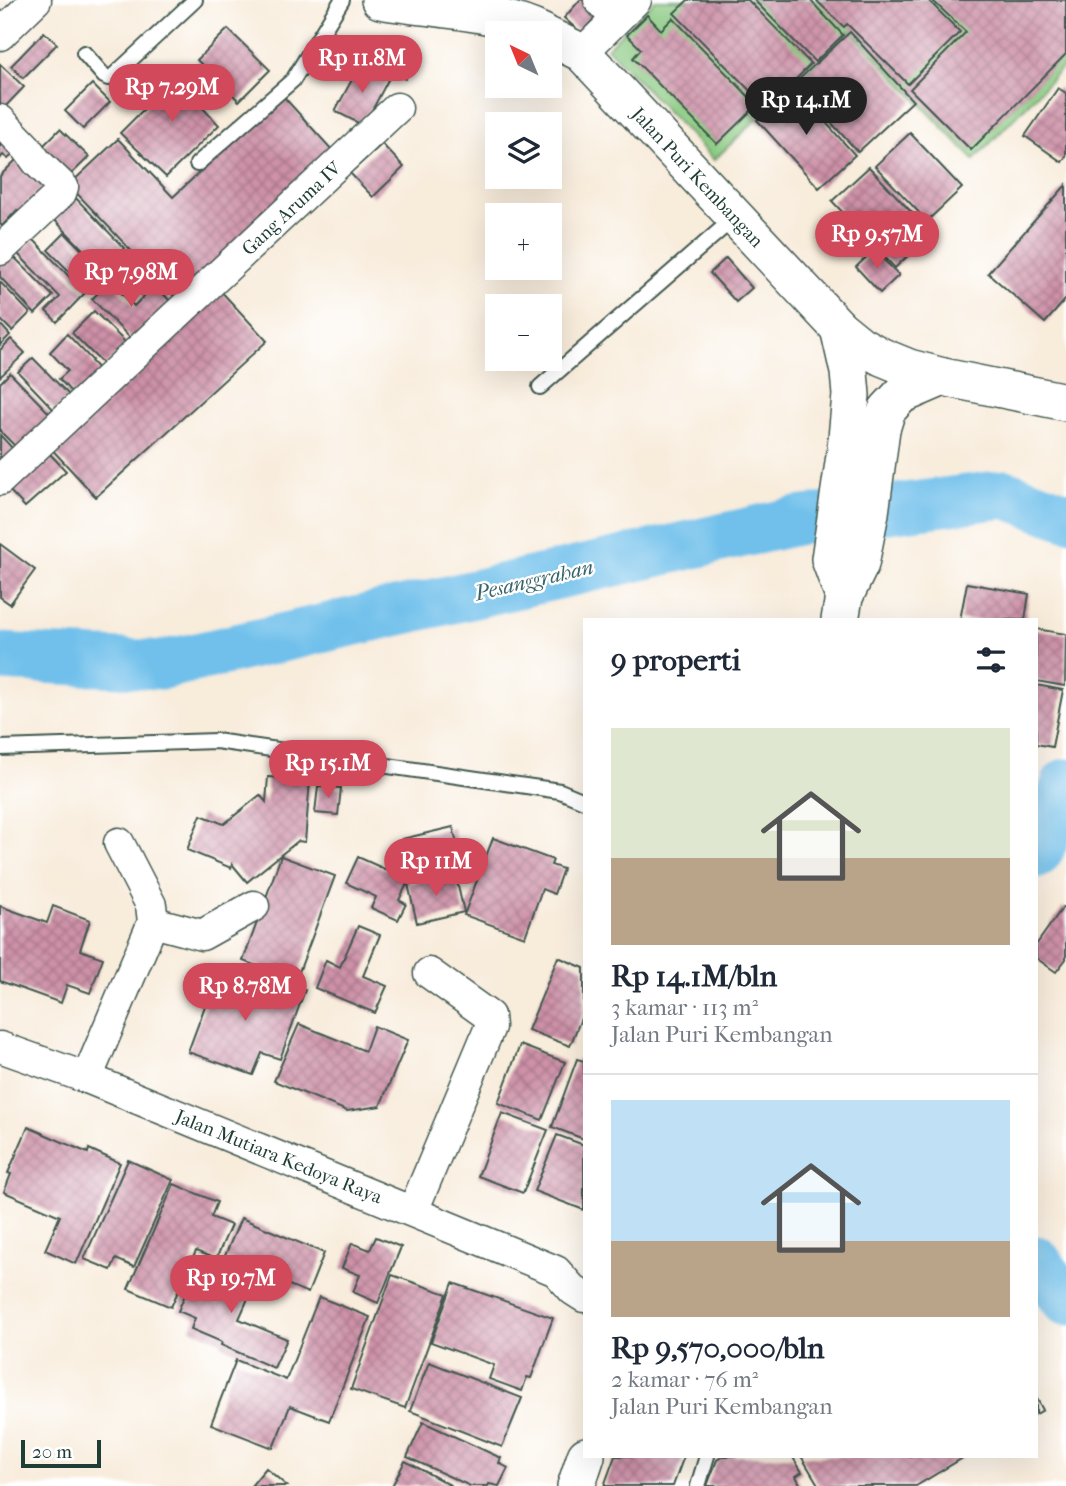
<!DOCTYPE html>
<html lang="id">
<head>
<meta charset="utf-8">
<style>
	body { margin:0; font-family:"IM FELL French Canon",serif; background:#f2f2f3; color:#1f2937; height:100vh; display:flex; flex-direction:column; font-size:26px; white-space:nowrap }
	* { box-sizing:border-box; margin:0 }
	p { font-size:23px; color:#747a83 }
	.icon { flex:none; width:38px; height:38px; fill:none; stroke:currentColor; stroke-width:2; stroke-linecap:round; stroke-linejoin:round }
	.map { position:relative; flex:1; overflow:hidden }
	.drawer { position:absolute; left:583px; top:618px; width:455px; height:840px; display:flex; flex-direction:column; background:#fff; border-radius:0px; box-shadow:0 7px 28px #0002 }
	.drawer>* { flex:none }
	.needle { width:46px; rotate:317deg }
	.tools { position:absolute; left:485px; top:21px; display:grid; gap:14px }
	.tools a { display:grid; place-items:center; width:77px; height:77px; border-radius:0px; background:#fff; box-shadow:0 7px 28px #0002; font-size:35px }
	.scale { position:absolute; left:21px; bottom:18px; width:80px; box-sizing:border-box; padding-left:7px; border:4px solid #1f3d34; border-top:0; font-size:19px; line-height:24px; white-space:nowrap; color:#1f3d34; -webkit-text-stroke:5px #fff; paint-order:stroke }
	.price { position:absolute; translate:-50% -60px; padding:0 16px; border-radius:24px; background:#d1495b; color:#fff; font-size:23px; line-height:46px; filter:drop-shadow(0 2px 4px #0008) }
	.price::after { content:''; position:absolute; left:50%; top:42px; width:21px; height:16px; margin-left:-10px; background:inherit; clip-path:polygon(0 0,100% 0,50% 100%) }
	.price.active { background:#222; color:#fff }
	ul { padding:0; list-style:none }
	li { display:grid; align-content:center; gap:14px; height:371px; padding:0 28px }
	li+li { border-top:2px solid #e0e1e3 }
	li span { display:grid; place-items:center; height:217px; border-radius:0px; color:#555 }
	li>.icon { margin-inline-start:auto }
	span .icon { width:126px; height:126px; fill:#fffc; stroke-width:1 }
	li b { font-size:30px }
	h2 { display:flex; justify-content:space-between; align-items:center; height:84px; padding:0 28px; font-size:30px }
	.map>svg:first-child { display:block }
	.pitch { fill:#89c980; stroke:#54835a; stroke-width:2 }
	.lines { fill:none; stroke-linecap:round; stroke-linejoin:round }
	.river { stroke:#70c0eb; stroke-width:49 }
	.building { fill:url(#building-cross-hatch) }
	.service-casing { stroke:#40574d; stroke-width:18 }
	.minor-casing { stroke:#40574d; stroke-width:33 }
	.tertiary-casing { stroke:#40574d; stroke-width:40 }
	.service { stroke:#fff; stroke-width:14 }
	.minor { stroke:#fff; stroke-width:30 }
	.tertiary { stroke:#fff; stroke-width:37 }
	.labels { text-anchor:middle; stroke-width:5; stroke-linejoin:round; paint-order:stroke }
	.street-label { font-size:19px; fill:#1f3d34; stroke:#fff }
	.water-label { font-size:21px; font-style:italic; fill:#37646b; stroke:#fff }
</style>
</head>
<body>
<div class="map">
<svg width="1066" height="1486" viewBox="0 0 1066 1486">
	<defs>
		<pattern id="building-cross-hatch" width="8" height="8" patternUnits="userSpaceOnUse" patternTransform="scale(1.75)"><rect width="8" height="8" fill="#ce91a8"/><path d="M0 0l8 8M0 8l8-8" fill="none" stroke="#a7788a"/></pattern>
	</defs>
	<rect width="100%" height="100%" fill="#fff"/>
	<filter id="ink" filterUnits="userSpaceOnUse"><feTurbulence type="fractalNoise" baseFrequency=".0143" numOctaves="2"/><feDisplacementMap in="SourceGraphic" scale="14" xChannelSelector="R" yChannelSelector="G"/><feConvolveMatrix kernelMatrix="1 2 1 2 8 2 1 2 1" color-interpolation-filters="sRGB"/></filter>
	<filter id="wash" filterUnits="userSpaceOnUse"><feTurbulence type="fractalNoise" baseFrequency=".00686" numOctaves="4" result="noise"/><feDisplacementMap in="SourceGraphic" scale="28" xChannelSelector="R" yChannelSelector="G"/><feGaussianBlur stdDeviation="1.57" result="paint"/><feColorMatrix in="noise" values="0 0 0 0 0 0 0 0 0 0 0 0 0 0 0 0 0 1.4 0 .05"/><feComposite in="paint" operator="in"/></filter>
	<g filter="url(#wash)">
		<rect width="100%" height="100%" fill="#f8ecdb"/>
		<polygon class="pitch" points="655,0 1066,0 1066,64 974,160 850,30 714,160 607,48"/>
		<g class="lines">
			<g class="river">
				<polyline points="0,657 162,665 796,521 1005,494 1066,516"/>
				<polyline points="1036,854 1041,847 1066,783"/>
				<polyline points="1036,1260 1066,1301"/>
			</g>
		</g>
		<g id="blocks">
			<g class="building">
				<polygon points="580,0 589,0 601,11 581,33 564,18"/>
				<polygon points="688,0 748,0 811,64 767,108 674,13"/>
				<polygon points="754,0 810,0 843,35 815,62"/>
				<polygon points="816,0 928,0 960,32 908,84 847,24 844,27"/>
				<polygon points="932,0 1066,0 1066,54 971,150 910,89 966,32"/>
				<polygon points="647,15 661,30 673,18 757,105 717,144 633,58 641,49 627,35"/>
				<polygon points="228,29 270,70 239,101 197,60"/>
				<polygon points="44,32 57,44 23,78 11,66"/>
				<polygon points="850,32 913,101 858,152 795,83"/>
				<polygon points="398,44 418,55 405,79 385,69"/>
				<polygon points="361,63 389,78 364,126 335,111"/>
				<polygon points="0,64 24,87 0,112"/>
				<polygon points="184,69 208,93 198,103 219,125 166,177 120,133"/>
				<polygon points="92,84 110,102 83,129 65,111"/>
				<polygon points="794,87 855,155 819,188 757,120"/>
				<polygon points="1058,88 1066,93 1066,156 1062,162 1025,136"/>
				<polygon points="282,95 333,151 176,298 69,185 118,139 173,197"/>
				<polygon points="0,123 23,145 8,159 3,155 0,159"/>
				<polygon points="60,129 89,157 62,183 34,155"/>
				<polygon points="910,133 962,188 927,221 875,166"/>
				<polygon points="550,135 559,145 550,154"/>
				<polygon points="382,144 404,167 373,197 350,173"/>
				<polygon points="19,157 48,185 20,213 17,210 2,226 0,224 0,176"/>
				<polygon points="869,167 931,233 895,268 832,201"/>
				<polygon points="1066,185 1066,299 1045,323 988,273"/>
				<polygon points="69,191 125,249 103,270 47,212"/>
				<polygon points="65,233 106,275 89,291 48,250"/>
				<polygon points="33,239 85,293 57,322 46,311 60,297 18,254"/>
				<polygon points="874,250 899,275 880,293 856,267"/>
				<polygon points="9,252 53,296 35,314 0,277 0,260"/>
				<polygon points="126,255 149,279 134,293 111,270"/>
				<polygon points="726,258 752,288 736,302 710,273"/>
				<polygon points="110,281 134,306 155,285 170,301 135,343 92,299"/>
				<polygon points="0,282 30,313 12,331 0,319"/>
				<polygon points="218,288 267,341 96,497 47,444"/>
				<polygon points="94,311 127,344 105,366 72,333"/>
				<polygon points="0,324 10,335 0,345"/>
				<polygon points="67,334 92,360 91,361 101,372 76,397 59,379 68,371 50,352"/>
				<polygon points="11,339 25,353 0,377 0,350"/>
				<polygon points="33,358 70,396 55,411 18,372"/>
				<polygon points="10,373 54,418 20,451 0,431 0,383"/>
				<polygon points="0,435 14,450 0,463"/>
				<polygon points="50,454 66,471 25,507 9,490"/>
				<polygon points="0,544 35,570 10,604 0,597"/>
				<polygon points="967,583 1029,594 1025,620 960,620"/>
				<polygon points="1036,629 1066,634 1065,686 1036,681"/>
				<polygon points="1036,685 1063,690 1052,747 1036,744"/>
				<polygon points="268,777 310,780 305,842 298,841 247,882 232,864 231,868 187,850 201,815 224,824 260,795 266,802"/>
				<polygon points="318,786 341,788 338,815 315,813"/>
				<polygon points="453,827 459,853 408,864 402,839"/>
				<polygon points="493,838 553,860 551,865 563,869 554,894 542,889 525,937 464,915"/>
				<polygon points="281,856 335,876 296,980 243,961"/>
				<polygon points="358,857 409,880 399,900 406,904 398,920 371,908 376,897 346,883"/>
				<polygon points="455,873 464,912 417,923 408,884"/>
				<polygon points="0,906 47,923 53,906 90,920 80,950 103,958 90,993 67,985 61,1003 0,981"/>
				<polygon points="1063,907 1066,909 1066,959 1056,972 1036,958 1036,945"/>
				<polygon points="358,926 380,935 363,976 387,986 375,1013 315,988 326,960 340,967"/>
				<polygon points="558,957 584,968 584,1011 570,1046 528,1030"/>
				<polygon points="229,968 255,977 247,1000 264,1006 274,979 305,990 280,1059 262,1053 253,1075 188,1052 212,987 221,990"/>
				<polygon points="299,1024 365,1051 374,1026 408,1040 380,1106 347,1111 274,1081"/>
				<polygon points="520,1045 565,1062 542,1120 498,1103"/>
				<polygon points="577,1059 584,1061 584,1139 552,1127"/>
				<polygon points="502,1113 548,1130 523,1193 478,1176"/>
				<polygon points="28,1127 88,1153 89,1149 120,1163 76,1264 45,1250 60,1216 4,1192 11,1174 8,1173"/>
				<polygon points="557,1135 584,1145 584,1210 534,1191"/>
				<polygon points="128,1160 173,1180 134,1267 116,1259 111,1270 84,1259"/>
				<polygon points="174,1184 217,1202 211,1217 231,1225 216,1259 196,1251 171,1307 128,1289"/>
				<polygon points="241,1218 324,1253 308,1293 224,1258"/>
				<polygon points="376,1237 401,1247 378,1303 353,1292 360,1275 342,1268 352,1243 370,1250"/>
				<polygon points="219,1261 257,1278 239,1319 287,1339 274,1368 221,1345 222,1342 191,1329 195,1318 178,1311 190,1283 207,1290"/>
				<polygon points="392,1275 447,1294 405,1408 351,1389"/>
				<polygon points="453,1283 553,1318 531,1378 527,1377 522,1391 489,1379 494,1365 431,1342"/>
				<polygon points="319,1297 370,1317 329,1421 290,1406 273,1448 211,1424 236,1360 286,1380"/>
				<polygon points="429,1362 522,1398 502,1447 410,1411"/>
				<polygon points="1036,1397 1043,1410 1036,1414"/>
				<polygon points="423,1422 501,1458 499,1463 508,1468 499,1486 489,1484 488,1486 470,1486 407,1457"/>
				<polygon points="615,1456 684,1456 673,1486 604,1486"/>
				<polygon points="723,1456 792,1456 802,1472 796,1476 801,1486 707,1486 717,1460"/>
				<polygon points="801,1456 966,1456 916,1486 819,1486"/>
				<polygon points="405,1461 452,1486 392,1486"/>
				<polygon points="266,1468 287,1486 251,1486"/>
			</g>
		</g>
	</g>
	<g filter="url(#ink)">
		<use href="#blocks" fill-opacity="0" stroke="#40574d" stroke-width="2"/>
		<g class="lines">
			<defs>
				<g id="service">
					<polyline points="84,53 104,76 108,78 112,77 195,0"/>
					<polyline points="197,164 293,80 342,0"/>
					<polyline points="540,387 734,218"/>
					<polyline points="0,748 216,741 560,791 584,801"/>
					<polyline points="698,1486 707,1456"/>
				</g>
				<g id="minor">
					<polyline points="599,0 616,19"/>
					<polyline points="0,35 36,0"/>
					<polyline points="582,53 636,0"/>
					<polyline points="0,120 26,147 37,162 63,187 61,193 0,250"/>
					<polyline points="0,480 397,108"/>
					<polyline points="153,922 202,935 254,906"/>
					<polyline points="0,1047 87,1078 556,1271 573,1290 584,1297"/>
					<polyline points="87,1078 153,922 151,905 119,843"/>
					<polyline points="413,1211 490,1027 489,1016 429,973"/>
				</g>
				<g id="tertiary">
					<path d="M 380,0 C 431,9 497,10 543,33"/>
					<polyline points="550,37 582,53 839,328 860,345 882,357 909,368 943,377 1066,402"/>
					<polyline points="839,328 849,372 851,395 846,449 830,559 844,597"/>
					<polyline points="840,620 844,597 860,564 870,513 881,429 887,410 901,395 943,377"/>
					<polyline points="576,1486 586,1456"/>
				</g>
			</defs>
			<use href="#service" class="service-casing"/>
			<use href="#minor" class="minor-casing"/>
			<use href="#tertiary" class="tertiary-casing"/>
			<use href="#service" class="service"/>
			<use href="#minor" class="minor"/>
			<use href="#tertiary" class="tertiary"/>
		</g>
	</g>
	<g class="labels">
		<g class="street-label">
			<text transform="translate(698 177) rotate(47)" y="7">Jalan Puri Kembangan</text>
			<text transform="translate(291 208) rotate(-43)" y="7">Gang Aruma IV</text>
			<text transform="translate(279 1156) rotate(22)" y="7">Jalan Mutiara Kedoya Raya</text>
		</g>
		<g class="water-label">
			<text transform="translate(534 580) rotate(-13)" y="7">Pesanggrahan</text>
		</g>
	</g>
</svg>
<div class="tools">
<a><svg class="needle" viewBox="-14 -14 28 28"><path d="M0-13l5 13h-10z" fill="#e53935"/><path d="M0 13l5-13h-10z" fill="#747a83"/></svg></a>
<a><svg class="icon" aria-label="layers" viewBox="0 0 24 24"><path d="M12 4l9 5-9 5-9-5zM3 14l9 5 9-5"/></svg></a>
<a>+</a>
<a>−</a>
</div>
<div class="scale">20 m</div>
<b class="price" style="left:362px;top:95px">Rp 11.8M</b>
<b class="price" style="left:172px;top:124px">Rp 7.29M</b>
<b class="price active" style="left:806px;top:137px">Rp 14.1M</b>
<b class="price" style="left:877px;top:271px">Rp 9.57M</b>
<b class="price" style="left:131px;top:309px">Rp 7.98M</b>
<b class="price" style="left:328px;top:800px">Rp 15.1M</b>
<b class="price" style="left:436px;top:898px">Rp 11M</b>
<b class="price" style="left:245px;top:1023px">Rp 8.78M</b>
<b class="price" style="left:231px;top:1315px">Rp 19.7M</b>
<section class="drawer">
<h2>9 properti<svg class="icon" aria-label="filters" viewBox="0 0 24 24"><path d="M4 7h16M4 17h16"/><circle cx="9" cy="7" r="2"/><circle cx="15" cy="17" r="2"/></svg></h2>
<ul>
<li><span style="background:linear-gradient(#dfe7d0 60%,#b9a48a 0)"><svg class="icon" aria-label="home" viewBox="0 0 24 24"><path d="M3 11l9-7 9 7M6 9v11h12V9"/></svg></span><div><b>Rp 14.1M/bln</b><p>3 kamar · 113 m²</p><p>Jalan Puri Kembangan</p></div></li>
<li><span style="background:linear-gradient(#bfe0f5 65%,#b9a48a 0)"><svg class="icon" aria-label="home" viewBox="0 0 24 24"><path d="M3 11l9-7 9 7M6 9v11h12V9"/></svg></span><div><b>Rp 9,570,000/bln</b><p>2 kamar · 76 m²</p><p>Jalan Puri Kembangan</p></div></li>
</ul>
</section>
</div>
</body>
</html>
